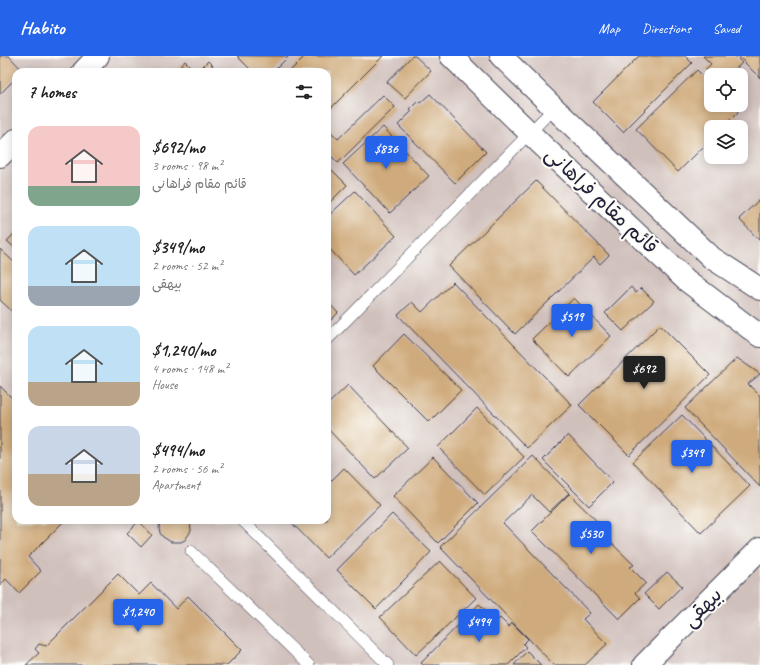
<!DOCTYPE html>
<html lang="en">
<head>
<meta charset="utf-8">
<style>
	body { margin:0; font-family:Caveat,"Playpen Sans Arabic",sans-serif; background:#f6f6f6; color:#222; height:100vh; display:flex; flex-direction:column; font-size:15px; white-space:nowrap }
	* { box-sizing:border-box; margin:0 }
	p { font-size:13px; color:#767676 }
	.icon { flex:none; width:22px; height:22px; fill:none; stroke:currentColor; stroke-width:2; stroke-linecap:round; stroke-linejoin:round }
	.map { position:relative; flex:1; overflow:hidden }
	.panel { position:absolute; left:12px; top:12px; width:319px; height:456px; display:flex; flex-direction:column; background:#fff; border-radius:12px; box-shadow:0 2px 10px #0003 }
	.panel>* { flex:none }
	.controls { position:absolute; left:704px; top:12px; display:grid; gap:8px }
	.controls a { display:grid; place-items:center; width:44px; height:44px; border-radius:8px; background:#fff; box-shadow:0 2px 10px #0003; font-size:20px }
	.price { position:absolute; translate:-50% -34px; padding:0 9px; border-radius:4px; background:#2563eb; color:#fff; font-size:13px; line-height:26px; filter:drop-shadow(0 1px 2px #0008) }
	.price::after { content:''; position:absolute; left:50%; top:24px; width:12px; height:9px; margin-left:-6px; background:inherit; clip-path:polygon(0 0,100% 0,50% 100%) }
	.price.selected { background:#222; color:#fff }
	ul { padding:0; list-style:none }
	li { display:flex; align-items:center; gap:12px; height:100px; padding:0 16px }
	li span { display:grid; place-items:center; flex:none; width:112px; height:80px; border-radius:12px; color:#555 }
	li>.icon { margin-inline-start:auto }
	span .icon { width:48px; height:48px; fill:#fffc; stroke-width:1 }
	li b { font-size:17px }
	h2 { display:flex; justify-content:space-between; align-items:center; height:48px; padding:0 16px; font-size:17px }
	header { display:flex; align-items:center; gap:24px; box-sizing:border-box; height:56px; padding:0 20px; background:#2563eb; color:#fff }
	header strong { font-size:19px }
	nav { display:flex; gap:22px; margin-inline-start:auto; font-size:14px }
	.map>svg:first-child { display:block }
	.industrial { fill:#d0c0bc; fill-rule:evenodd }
	.building { fill:#cfaa7c }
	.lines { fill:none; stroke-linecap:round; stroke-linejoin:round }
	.lane-casing { stroke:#424153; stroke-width:12 }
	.secondary-casing { stroke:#424153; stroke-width:24 }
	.lane { stroke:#fff; stroke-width:11 }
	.secondary { stroke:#fff; stroke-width:22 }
	.labels { text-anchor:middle; stroke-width:4; stroke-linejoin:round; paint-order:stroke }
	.street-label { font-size:20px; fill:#22223b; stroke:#fdfcf7 }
</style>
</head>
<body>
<header>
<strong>Habito</strong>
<nav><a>Map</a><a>Directions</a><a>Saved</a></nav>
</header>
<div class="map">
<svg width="760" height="609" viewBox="0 0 760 609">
	<rect width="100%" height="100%" fill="#fdfcf7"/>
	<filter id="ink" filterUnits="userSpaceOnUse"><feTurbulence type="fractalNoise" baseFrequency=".025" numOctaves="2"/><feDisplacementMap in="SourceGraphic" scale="8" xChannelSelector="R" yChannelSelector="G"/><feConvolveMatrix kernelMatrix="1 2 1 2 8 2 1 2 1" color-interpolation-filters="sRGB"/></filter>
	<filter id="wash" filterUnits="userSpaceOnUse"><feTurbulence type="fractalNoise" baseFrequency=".012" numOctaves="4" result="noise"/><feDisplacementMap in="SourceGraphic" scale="16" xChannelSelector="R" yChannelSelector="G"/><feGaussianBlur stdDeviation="0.9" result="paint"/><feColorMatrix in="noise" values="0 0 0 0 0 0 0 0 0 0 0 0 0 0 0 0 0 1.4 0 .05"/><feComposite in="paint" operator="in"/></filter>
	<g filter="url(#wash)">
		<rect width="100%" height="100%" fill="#f4efdd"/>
		<path class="industrial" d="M 0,0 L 760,0 L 760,609 L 0,609 ZM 16,16 L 327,16 L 327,464 L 16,464 ZM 711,19 L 741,19 L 741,49 L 711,49 ZM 711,71 L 741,71 L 741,101 L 711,101 Z"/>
		<g id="blocks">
			<g class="building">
				<polygon points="0,0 9,0 23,15 16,16 16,22 0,38"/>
				<polygon points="237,0 289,0 273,16 253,16"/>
				<polygon points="305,0 383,0 327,56 327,16 289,16"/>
				<polygon points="412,0 415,0 431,15 405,42 387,26"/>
				<polygon points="639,0 685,0 692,7 623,76 593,46"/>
				<polygon points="703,0 735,0 742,7 729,19 711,19 706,13 711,8"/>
				<polygon points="738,0 760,0 760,22"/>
				<polygon points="185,5 196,16 175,16"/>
				<polygon points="208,5 219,16 197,16"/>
				<polygon points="697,14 711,28 711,49 731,49 738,56 723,71 711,71 711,83 678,116 636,73"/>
				<polygon points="430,38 486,96 455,127 398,69 412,55 410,53 418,45 420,47"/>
				<polygon points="383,39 395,51 338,107 327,96 327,72 338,83"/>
				<polygon points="383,71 429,120 390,157 343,108"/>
				<polygon points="327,109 347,129 327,149"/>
				<polygon points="536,125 609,199 600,208 594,201 515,278 449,210"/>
				<polygon points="355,135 396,180 354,219 327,190 327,161"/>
				<polygon points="760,143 760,185 739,163"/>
				<polygon points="16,176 16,193 7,185"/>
				<polygon points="0,193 16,208 16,259 0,244"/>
				<polygon points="453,226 572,349 527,392 398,259 412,246 422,256"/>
				<polygon points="631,231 636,237 641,232 654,245 623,275 605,257"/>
				<polygon points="574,242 611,280 569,321 532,283"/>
				<polygon points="327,245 338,257 327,268"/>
				<polygon points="660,269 710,319 629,399 579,349"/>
				<polygon points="404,278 461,334 429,366 373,310"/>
				<polygon points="737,302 760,318 748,328 760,340 760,431 685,352"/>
				<polygon points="348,329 408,392 375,423 327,372 327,349"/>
				<polygon points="0,330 16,346 16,464 65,464 28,501 41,515 19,537 6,523 0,529"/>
				<polygon points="477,352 524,401 485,439 438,391"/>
				<polygon points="682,359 750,430 701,477 633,406"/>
				<polygon points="568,379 613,426 589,450 543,404"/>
				<polygon points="533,400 569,437 549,456 532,439 503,467 590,557 583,563 607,588 585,609 554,609 440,491"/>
				<polygon points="433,401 478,447 438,487 393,440"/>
				<polygon points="344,412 380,449 326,502 290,465 291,464 327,464 327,429"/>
				<polygon points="569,438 604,472 600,476 634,509 630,511 646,527 635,537 640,542 619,563 532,475"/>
				<polygon points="392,458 431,496 376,553 337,514"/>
				<polygon points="161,464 190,464 191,475 185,484 181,486 171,486 163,481 160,477 159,471"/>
				<polygon points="139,465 152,479 141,491 127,477"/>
				<polygon points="440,505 476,542 416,599 380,561"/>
				<polygon points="667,516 682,530 659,553 644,538"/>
				<polygon points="118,518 139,539 151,527 176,553 188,540 242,594 227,609 26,609 39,597 35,593 39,588 46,590"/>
				<polygon points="479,548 497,565 500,562 509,571 512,567 528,583 523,588 526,591 508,609 423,609 421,607"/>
				<polygon points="527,595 541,609 514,609"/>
			</g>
		</g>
	</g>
	<g filter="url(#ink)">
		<use href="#blocks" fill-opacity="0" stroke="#424153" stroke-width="1"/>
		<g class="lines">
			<defs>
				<g id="lane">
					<polyline points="327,284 554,52"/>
					<polyline points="242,464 388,609"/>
					<polyline points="191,495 309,609"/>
				</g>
				<g id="secondary">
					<polyline points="451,0 541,88 686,224 760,280"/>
					<polyline points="501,0 554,52 712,202 760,233"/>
					<polyline points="83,16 98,0"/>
					<polyline points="0,100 16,84"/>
					<polyline points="644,609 760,493"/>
				</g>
			</defs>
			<use href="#lane" class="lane-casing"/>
			<use href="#secondary" class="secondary-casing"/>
			<use href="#lane" class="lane"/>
			<use href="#secondary" class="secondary"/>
		</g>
	</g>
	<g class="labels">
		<g class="street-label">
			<text transform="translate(602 144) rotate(43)" y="7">قائم مقام فراهانی</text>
			<text transform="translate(702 551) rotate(-45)" y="7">بیهقی</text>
		</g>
	</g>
</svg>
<div class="controls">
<a><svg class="icon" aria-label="locate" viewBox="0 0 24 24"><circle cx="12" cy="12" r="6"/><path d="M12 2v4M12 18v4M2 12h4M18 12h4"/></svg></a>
<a><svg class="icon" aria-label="layers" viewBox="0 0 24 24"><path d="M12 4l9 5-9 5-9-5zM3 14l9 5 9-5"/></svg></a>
</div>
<b class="price" style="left:386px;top:114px">$836</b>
<b class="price" style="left:572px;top:282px">$519</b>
<b class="price selected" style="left:644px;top:334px">$692</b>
<b class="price" style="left:692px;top:418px">$349</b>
<b class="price" style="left:591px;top:499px">$530</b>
<b class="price" style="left:138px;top:577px">$1,240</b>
<b class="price" style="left:479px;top:587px">$494</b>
<section class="panel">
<h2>7 homes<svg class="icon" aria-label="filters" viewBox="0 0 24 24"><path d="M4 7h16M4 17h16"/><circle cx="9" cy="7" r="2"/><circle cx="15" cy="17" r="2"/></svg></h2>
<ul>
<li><span style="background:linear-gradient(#f6c9c9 75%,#7fa58c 0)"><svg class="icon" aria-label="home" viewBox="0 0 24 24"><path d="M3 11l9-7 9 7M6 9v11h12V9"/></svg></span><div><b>$692/mo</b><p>3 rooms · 98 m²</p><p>قائم مقام فراهانی</p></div></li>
<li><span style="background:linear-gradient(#bfe0f5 75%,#9aa5b1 0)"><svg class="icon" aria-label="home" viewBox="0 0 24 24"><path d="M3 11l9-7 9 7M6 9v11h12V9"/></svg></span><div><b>$349/mo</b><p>2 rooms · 52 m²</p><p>بیهقی</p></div></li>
<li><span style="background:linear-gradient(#bfe0f5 70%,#b9a48a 0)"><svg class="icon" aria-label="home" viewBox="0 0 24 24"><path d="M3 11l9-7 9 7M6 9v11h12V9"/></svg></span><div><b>$1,240/mo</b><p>4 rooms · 148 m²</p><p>House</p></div></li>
<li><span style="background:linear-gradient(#c9d6e8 60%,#b9a48a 0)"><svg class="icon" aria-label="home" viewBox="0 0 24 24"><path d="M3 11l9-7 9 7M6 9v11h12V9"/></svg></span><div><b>$494/mo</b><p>2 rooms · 56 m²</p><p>Apartment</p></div></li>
</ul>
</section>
</div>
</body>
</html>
